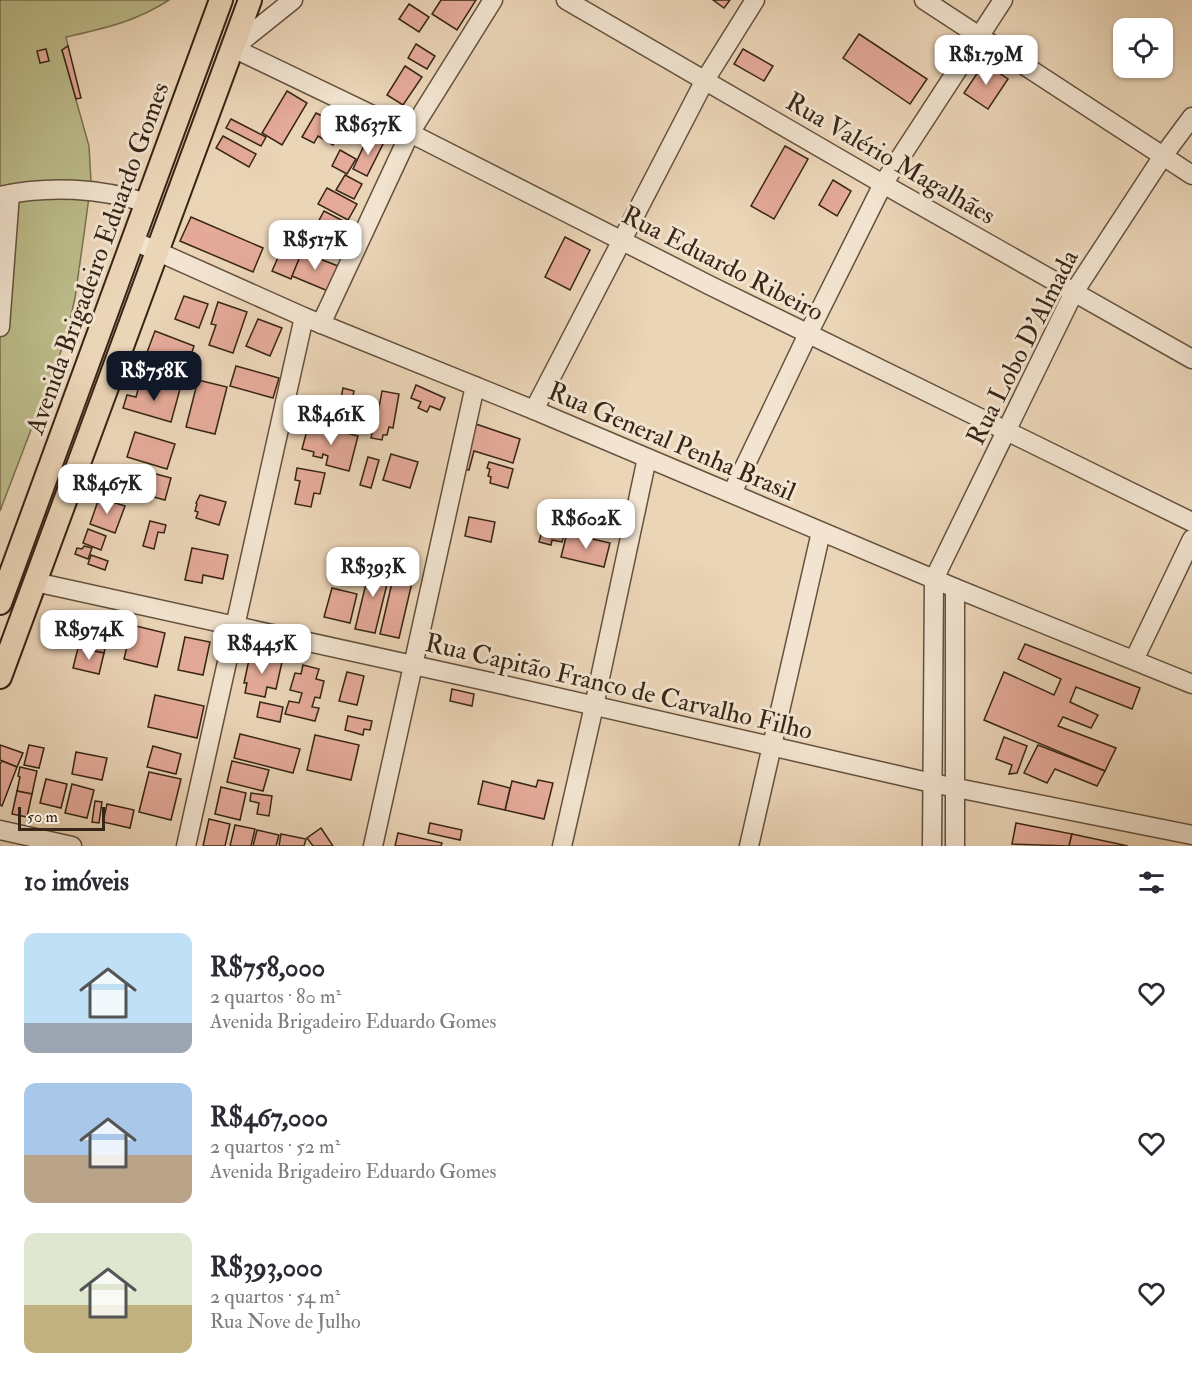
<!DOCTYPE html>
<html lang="pt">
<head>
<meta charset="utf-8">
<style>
	body { margin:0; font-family:"IM FELL Double Pica",serif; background:#f7f7f7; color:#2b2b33; height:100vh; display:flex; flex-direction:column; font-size:22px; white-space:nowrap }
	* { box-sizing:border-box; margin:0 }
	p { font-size:20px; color:#7c7c81 }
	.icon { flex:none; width:33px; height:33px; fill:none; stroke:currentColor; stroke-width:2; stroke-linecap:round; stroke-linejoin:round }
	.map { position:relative; height:846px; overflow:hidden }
	.panel { display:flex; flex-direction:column; background:#fff; flex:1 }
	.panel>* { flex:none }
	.controls { position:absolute; left:1113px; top:18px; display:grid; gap:12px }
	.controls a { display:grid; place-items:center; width:60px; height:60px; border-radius:12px; background:#fff; box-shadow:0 2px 4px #0004; font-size:30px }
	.scale { position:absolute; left:18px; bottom:15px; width:87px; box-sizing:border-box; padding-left:6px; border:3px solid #372516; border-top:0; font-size:16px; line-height:21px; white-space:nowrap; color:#372516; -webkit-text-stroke:4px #f2e4d0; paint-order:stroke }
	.price { position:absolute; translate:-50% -51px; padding:0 14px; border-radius:12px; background:#fff; color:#222; font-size:20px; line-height:39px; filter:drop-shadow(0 2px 3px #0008) }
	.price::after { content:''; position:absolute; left:50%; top:36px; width:18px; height:14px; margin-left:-9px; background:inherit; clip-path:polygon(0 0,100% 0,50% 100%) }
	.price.on { background:#111827; color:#fff }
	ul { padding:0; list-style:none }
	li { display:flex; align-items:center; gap:18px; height:150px; padding:0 24px }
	li span { display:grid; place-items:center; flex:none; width:168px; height:120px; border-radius:12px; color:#555 }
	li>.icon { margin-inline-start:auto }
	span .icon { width:72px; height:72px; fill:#fffc; stroke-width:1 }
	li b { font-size:26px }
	h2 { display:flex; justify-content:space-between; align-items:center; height:72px; padding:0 24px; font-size:26px }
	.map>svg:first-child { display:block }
	.green { fill:#bcbc8a; stroke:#7a7050; stroke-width:1.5 }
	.building { fill:#e5aa99; stroke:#372516; stroke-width:1.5 }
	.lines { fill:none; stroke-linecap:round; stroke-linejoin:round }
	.minor-casing { stroke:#64513e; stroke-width:21 }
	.major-casing { stroke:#372516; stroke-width:26 }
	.minor { stroke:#f2e4d0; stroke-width:18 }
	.major { stroke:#ebd5b7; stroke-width:22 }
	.labels { text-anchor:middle; stroke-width:6; stroke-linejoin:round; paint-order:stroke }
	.street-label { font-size:26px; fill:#372516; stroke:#f2e4d0 }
</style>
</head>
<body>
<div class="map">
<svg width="1192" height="846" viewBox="0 0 1192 846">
	<rect width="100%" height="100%" fill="#ebd5b7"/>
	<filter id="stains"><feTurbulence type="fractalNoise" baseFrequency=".00333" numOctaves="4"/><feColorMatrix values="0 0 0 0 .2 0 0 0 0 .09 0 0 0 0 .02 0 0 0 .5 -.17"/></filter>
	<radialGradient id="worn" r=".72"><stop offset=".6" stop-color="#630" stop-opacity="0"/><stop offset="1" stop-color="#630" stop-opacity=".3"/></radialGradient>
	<path class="green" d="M 0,0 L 169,0 C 135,22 105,28 66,37 L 68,46 L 62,50 L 89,146 L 91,182 L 84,234 L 75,298 L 66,338 L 0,511 Z"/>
	<g class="building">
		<polygon points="441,0 476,0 457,30 432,14"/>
		<polygon points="713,0 730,0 724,8"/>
		<polygon points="409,4 429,17 419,32 399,19"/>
		<polygon points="859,34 927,79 910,104 843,58"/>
		<polygon points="416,44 435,56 427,69 408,58"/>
		<polygon points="68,46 81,98 76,99 62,50"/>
		<polygon points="46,49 49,61 40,63 37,51"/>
		<polygon points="743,49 773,66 764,81 734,64"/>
		<polygon points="984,63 1008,79 988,109 964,93"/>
		<polygon points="405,66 422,77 403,105 387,95"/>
		<polygon points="287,91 307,103 282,145 262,133"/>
		<polygon points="316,113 328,119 326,122 341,130 333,145 318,136 314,143 302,137"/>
		<polygon points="231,119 266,137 261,146 226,128"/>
		<polygon points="223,136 256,154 249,167 216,148"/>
		<polygon points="368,137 383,144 367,176 353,169"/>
		<polygon points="785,146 808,159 774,219 751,206"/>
		<polygon points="340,150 356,159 347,174 332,166"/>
		<polygon points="345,175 362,184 354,199 336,190"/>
		<polygon points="833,180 851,191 837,216 819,205"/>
		<polygon points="327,188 357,204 348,220 318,204"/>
		<polygon points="324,211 353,226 343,243 315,228"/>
		<polygon points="191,217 263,248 253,272 180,241"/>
		<polygon points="565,237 590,250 570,290 545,277"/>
		<polygon points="284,244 302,252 291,279 272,271"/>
		<polygon points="302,252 338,266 328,291 292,276"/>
		<polygon points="184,296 208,304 199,328 175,319"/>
		<polygon points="218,302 247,312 233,353 209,345 216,325 211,324"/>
		<polygon points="258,319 282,328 270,356 246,346"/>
		<polygon points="155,331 194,346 186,370 146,355"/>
		<polygon points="236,366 279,378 273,398 230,386"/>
		<polygon points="198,380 227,387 215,434 186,427"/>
		<polygon points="157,383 180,389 171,422 123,408 127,395 136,397 139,386 154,390"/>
		<polygon points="416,385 445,398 440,410 430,406 427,412 418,408 421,402 411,398"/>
		<polygon points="343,388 354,391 346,430 335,428"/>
		<polygon points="382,391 399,394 393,428 389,427 387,435 383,435 382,440 371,438 375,418 377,418"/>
		<polygon points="309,423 358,436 349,471 326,465 328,456 323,454 322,458 313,456 314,452 302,449"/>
		<polygon points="473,423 520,439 513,463 474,451 469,470 462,468"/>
		<polygon points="135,432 175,444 167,469 127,457"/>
		<polygon points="391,454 418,462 410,488 383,480"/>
		<polygon points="368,457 379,460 371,488 360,485"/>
		<polygon points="489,462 513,469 508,488 490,483 491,477 488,476 490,469 487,468"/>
		<polygon points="297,468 325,473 320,494 314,493 311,507 295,504 300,481 295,480"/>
		<polygon points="145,471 171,478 165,500 139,493"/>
		<polygon points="200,495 226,502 219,525 196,518 198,512 195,511 197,504 196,503"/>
		<polygon points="99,498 125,506 115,533 90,524"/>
		<polygon points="469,517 495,522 491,542 465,536"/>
		<polygon points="150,521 166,525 164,533 158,532 154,549 143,546"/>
		<polygon points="543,527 565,532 562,542 552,540 551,545 539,542"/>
		<polygon points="88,529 106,536 101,550 83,543"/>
		<polygon points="567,533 610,543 604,567 561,557"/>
		<polygon points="84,546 92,548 88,559 75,554 77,548 82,549"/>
		<polygon points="192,548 228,555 223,579 203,575 202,583 185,580"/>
		<polygon points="91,555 108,561 105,570 88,564"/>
		<polygon points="335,560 349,563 344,584 330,580"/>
		<polygon points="371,563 391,568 375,633 355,629"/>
		<polygon points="395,570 414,574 399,638 380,634"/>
		<polygon points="332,588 357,594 350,623 324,617"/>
		<polygon points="82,623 110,629 104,653 77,647"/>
		<polygon points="132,625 165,633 157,667 124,659"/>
		<polygon points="185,637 210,642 203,675 178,670"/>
		<polygon points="1025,644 1140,688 1132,709 1076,687 1070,702 1098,715 1091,728 1063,717 1058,726 1116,748 1105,771 984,720 1004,672 1054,695 1061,679 1018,659"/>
		<polygon points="78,648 104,653 99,674 73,668"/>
		<polygon points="250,655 282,662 276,689 267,687 265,697 245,693 247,683 244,683"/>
		<polygon points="303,665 319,669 316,679 324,681 320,698 315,697 312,707 319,708 315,721 285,714 289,701 299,703 302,693 290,690 295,673 301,674"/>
		<polygon points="347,672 364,676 357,705 339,701"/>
		<polygon points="452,689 474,694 472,706 450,701"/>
		<polygon points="155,695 204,706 197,738 148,727"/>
		<polygon points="260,702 283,707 280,722 257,717"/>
		<polygon points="348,716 372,721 370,730 364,729 363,735 345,730"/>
		<polygon points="240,734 300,749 293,773 234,758"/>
		<polygon points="315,735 359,745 351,780 307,770"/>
		<polygon points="1004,737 1027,746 1017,773 1009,774 1012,765 996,759"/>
		<polygon points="0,745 23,753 17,767 0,760"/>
		<polygon points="29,745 44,748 39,768 24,765"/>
		<polygon points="1038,745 1105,771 1097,786 1055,769 1047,783 1024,773"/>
		<polygon points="153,746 181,754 176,774 147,767"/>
		<polygon points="76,752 107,758 102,780 72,774"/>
		<polygon points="2,761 17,767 2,806 0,805 0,764"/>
		<polygon points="232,761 269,770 263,791 227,782"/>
		<polygon points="20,767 37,771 32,794 17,791 20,777 18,776"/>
		<polygon points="149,772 181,779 171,820 139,812"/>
		<polygon points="46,779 67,784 61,808 40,803"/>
		<polygon points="538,780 553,783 544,819 505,810 512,781 536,787"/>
		<polygon points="483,781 510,788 505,810 478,804"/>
		<polygon points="72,784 94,790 87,818 65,813"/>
		<polygon points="221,787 246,793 240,820 215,814"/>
		<polygon points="17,791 32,794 27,817 12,814"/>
		<polygon points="251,793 272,796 269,816 257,814 259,803 250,801"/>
		<polygon points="95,801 102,802 99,823 92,822"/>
		<polygon points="107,804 134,810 130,828 103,822"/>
		<polygon points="209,819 230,824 225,846 203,846"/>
		<polygon points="430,823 462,830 460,840 428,833"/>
		<polygon points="1016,823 1072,834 1069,846 1012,844"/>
		<polygon points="235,825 255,829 251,846 230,846"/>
		<polygon points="321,828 333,846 313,846 307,838"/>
		<polygon points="257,830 279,835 276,846 253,846"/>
		<polygon points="398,833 442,843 441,846 395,846"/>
		<polygon points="281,834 306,839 304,846 279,846"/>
		<polygon points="1072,834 1128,846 1069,846"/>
	</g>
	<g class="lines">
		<defs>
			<g id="minor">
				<polyline points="293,0 233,48 410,133 709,285 1192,522"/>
				<polyline points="566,0 883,184 1192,359"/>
				<polyline points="924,0 1192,175"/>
				<path d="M 0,196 C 48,185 100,188 147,203"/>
				<polyline points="134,241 304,317 534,410 955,588 1192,684"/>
				<polyline points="321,324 410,133 493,0"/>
				<polyline points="0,327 10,194"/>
				<polyline points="534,410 705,80 755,0"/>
				<polyline points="732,493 808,334 883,184 1003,0"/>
				<polyline points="35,582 504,685 932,783 1192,835"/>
				<polyline points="1134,660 1192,539"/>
				<polyline points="0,830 72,846"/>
				<polyline points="186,846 304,317"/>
				<polyline points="373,846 475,386"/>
				<polyline points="562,846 594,706 647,458"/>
				<polyline points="749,846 821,532"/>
				<polyline points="932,846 934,579 1074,292 1163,156 1192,117"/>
				<polyline points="955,846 955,588"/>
			</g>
			<g id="major">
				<polyline points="0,603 221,0"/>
				<polyline points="0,677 250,0"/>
			</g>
		</defs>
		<use href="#minor" class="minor-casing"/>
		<use href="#major" class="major-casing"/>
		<use href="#minor" class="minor"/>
		<use href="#major" class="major"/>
	</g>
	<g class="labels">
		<g class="street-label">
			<text transform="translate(891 158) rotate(30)" y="9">Rua Valério Magalhães</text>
			<text transform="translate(97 258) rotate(-70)" y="9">Avenida Brigadeiro Eduardo Gomes</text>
			<text transform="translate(723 263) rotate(27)" y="9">Rua Eduardo Ribeiro</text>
			<text transform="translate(1022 347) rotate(-63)" y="9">Rua Lobo D'Almada</text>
			<text transform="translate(672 441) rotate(23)" y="9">Rua General Penha Brasil</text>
			<text transform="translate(619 686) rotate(13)" y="9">Rua Capitão Franco de Carvalho Filho</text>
		</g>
	</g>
	<rect width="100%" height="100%" filter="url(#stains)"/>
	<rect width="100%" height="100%" fill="url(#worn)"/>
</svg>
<div class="controls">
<a><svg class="icon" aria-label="locate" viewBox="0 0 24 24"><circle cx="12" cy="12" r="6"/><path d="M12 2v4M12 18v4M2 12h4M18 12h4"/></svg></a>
</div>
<div class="scale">50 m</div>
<b class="price" style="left:986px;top:86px">R$1.79M</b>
<b class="price" style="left:368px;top:156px">R$637K</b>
<b class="price" style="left:315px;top:271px">R$517K</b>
<b class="price on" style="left:154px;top:402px">R$758K</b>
<b class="price" style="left:331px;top:446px">R$461K</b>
<b class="price" style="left:107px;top:515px">R$467K</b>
<b class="price" style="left:586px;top:550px">R$602K</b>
<b class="price" style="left:373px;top:598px">R$393K</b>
<b class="price" style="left:89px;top:661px">R$974K</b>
<b class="price" style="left:262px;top:675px">R$445K</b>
</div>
<section class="panel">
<h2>10 imóveis<svg class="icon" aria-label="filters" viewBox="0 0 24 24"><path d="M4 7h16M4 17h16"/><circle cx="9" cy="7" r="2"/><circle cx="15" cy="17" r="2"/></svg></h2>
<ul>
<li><span style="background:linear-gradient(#bfe0f5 75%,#9aa5b1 0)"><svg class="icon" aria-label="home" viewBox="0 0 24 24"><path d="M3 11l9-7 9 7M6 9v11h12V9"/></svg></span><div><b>R$758,000</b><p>2 quartos · 80 m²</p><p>Avenida Brigadeiro Eduardo Gomes</p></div><svg class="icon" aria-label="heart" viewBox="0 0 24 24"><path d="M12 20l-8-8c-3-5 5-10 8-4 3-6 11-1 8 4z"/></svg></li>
<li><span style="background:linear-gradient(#a9c7e8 60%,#b9a48a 0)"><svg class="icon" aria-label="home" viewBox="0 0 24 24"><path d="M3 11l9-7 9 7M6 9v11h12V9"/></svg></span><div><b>R$467,000</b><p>2 quartos · 52 m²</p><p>Avenida Brigadeiro Eduardo Gomes</p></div><svg class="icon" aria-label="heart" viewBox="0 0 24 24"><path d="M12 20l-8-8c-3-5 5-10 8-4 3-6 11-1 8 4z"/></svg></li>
<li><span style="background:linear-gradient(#dfe7d0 60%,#c2b280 0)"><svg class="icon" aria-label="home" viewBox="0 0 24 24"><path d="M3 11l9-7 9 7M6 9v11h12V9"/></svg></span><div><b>R$393,000</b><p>2 quartos · 54 m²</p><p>Rua Nove de Julho</p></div><svg class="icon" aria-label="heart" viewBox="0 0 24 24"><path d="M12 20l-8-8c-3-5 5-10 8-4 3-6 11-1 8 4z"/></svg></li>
</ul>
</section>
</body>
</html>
